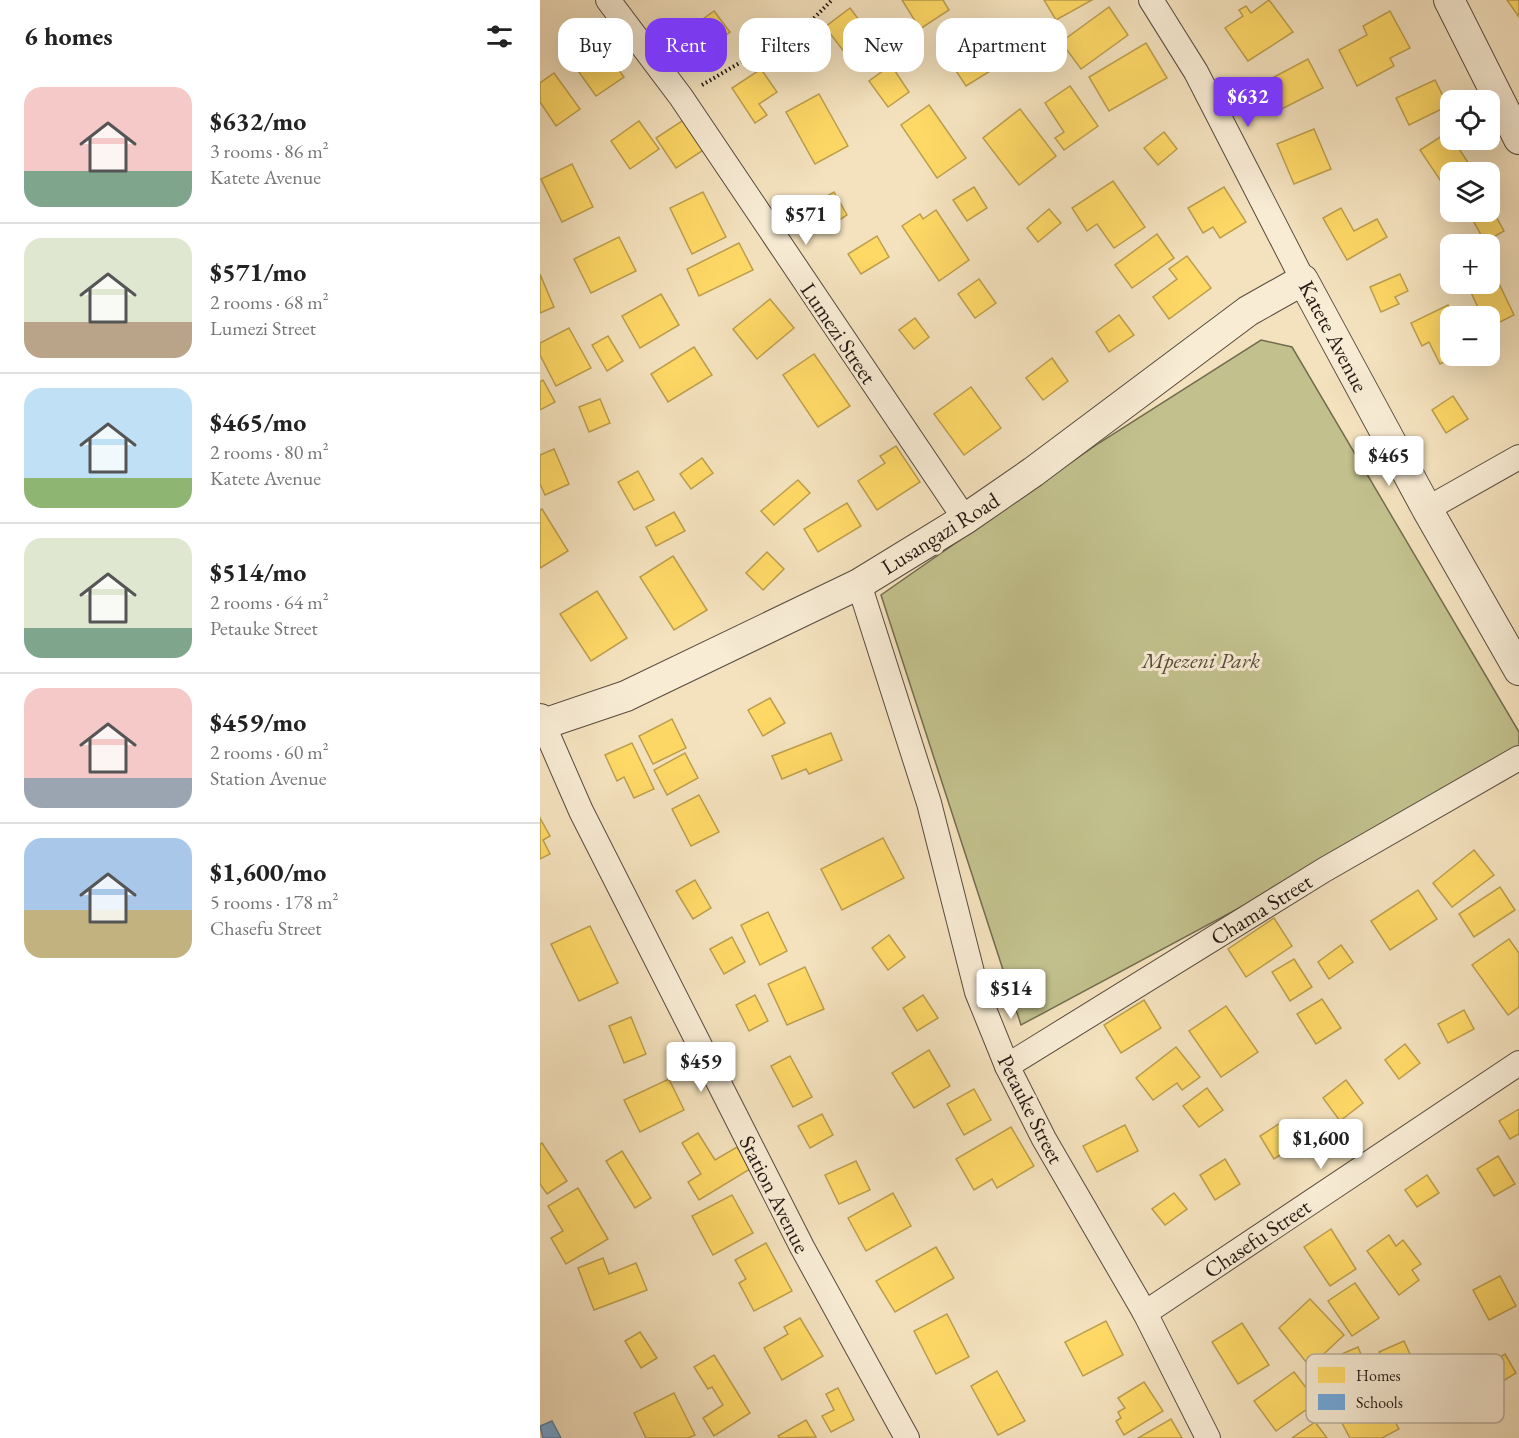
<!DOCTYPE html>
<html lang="en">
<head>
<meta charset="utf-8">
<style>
	body { margin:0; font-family:"EB Garamond",serif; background:#f2f2f2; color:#222; height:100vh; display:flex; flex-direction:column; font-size:22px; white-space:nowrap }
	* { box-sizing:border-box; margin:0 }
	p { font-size:20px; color:#767676 }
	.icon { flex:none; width:33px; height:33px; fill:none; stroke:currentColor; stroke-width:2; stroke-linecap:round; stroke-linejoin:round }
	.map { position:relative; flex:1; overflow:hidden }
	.drawer { display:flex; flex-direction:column; background:#fff; width:540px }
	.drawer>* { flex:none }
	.banner { position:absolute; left:18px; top:18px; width:570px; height:54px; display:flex; gap:12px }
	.controls { position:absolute; left:900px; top:90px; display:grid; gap:12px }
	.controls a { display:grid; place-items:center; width:60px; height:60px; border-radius:12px; background:#fff; box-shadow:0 6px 24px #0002; font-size:30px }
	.price { position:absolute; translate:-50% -51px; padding:0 14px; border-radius:6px; background:#fff; color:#222; font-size:20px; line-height:39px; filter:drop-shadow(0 2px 3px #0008) }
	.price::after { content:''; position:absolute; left:50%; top:36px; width:18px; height:14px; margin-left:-9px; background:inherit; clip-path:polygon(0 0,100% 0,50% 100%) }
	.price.selected { background:#7c3aed; color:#fff }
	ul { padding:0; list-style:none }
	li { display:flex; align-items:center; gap:18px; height:150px; padding:0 24px }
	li+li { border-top:2px solid #e0e0e0 }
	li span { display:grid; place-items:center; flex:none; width:168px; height:120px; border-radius:18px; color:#555 }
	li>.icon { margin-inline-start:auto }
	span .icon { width:72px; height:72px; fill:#fffc; stroke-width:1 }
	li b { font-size:26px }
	h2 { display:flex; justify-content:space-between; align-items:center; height:72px; padding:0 24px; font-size:26px }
	.chip { padding:0 21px; border-radius:18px; background:#fff; box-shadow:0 6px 24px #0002; font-size:21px; line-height:54px }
	.chip.selected { background:#7c3aed; color:#fff }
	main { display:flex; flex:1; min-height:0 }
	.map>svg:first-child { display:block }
	.green { fill:#c2c18d; stroke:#736d50; stroke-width:1.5 }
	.homes { fill:#ffd966; stroke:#bd9f4d; stroke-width:1.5 }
	.schools { fill:#6fa8dc; stroke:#587da0; stroke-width:1.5 }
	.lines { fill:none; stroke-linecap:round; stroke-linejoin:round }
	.minor-casing { stroke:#584b3e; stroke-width:26 }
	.tertiary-casing { stroke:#584b3e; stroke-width:32 }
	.path { stroke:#241913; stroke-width:4; stroke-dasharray:1.5 3; stroke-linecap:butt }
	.minor { stroke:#f8ecd5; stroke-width:24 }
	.tertiary { stroke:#f8ecd5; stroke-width:30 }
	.labels { text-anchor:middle; stroke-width:6; stroke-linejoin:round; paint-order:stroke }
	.street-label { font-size:22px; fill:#241913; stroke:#f8ecd5 }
	.park-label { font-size:22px; font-style:italic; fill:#534b38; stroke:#f8ecd5 }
	.key { fill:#f8ecd5; stroke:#b8ad9b; stroke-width:1.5 }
	.key-label { font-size:16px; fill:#241913 }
</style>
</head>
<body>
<main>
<section class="drawer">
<h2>6 homes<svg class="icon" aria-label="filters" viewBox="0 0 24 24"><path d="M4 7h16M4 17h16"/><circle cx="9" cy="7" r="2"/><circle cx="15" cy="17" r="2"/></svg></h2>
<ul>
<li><span style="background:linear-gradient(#f6c9c9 70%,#7fa58c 0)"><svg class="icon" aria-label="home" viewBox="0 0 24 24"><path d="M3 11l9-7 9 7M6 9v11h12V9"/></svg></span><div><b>$632/mo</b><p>3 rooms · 86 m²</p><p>Katete Avenue</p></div></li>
<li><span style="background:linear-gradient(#dfe7d0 70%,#b9a48a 0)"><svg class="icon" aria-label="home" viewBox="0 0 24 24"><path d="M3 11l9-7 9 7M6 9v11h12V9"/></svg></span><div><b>$571/mo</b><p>2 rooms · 68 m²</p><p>Lumezi Street</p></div></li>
<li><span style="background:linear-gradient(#bfe0f5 75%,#8fb573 0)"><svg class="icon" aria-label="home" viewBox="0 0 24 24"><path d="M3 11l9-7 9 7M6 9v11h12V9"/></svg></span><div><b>$465/mo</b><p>2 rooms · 80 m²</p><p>Katete Avenue</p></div></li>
<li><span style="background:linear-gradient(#dfe7d0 75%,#7fa58c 0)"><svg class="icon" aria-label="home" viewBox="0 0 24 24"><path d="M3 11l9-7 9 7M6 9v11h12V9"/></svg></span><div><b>$514/mo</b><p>2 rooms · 64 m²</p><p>Petauke Street</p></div></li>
<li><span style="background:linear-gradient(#f6c9c9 75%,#9aa5b1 0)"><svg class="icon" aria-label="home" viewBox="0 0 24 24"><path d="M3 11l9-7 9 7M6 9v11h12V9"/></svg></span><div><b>$459/mo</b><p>2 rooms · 60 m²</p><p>Station Avenue</p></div></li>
<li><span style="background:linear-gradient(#a9c7e8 60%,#c2b280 0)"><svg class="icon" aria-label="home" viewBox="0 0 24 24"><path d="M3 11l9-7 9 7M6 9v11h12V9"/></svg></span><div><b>$1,600/mo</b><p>5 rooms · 178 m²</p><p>Chasefu Street</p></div></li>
</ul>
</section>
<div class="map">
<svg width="979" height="1438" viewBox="0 0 979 1438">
	<rect width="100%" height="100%" fill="#f4e2be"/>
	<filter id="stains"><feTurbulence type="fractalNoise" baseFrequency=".00333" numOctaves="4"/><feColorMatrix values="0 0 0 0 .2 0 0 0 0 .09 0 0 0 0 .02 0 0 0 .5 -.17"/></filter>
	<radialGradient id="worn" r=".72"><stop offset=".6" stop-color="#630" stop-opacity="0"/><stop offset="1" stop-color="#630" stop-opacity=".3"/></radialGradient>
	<polygon class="green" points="721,340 752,347 979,732 979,758 481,1025 341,595 559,443"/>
	<g class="homes">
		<polygon points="362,0 403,0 409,10 380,29"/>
		<polygon points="504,0 552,0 516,20"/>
		<polygon points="729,0 753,32 708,61 685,28 703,16 699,10 706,6 711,13"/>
		<polygon points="967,0 979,0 979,17"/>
		<polygon points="569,7 588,35 541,69 521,42"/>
		<polygon points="310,8 340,48 315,66 285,27"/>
		<polygon points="174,11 190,32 168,48 152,27"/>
		<polygon points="850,11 870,48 850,58 854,66 817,86 799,50 827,35 823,26"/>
		<polygon points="435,26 460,65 426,86 401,48"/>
		<polygon points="606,43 627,78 569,111 549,77"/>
		<polygon points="63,49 84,77 56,96 36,68"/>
		<polygon points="768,59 783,88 736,112 721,84"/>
		<polygon points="351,65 369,92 348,107 329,81"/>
		<polygon points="221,69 237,92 219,104 227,115 215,123 192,88"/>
		<polygon points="14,73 40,109 16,126 0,102 0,83"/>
		<polygon points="895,80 908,106 869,125 856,98"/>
		<polygon points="530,86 558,126 524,150 515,138 524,132 505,103"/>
		<polygon points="279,94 308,146 275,164 246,112"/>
		<polygon points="389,105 426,158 397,178 361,125"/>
		<polygon points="480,109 516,156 479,185 443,138"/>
		<polygon points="145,119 165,149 136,168 116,138"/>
		<polygon points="99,121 119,149 90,169 71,141"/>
		<polygon points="774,129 791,169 754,184 737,144"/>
		<polygon points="624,132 637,149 618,165 604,148"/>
		<polygon points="908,132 931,167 924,172 910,172 910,181 904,186 880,150"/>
		<polygon points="32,164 53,207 22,222 1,179"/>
		<polygon points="573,181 605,227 574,248 557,224 547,231 532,208"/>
		<polygon points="434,187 447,208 427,221 413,200"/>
		<polygon points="684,187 706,222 680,238 673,227 663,233 648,208"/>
		<polygon points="163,192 186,237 152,254 130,208"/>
		<polygon points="294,192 307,215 287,228 273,204"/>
		<polygon points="950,206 964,231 945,242 930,215 936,212 950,212"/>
		<polygon points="801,208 814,231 837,219 847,237 807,260 783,218"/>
		<polygon points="509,209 521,223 498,242 487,228"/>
		<polygon points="396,210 429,260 399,281 362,226 380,214 383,219"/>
		<polygon points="617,234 634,258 592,288 575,265"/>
		<polygon points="337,236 349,257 321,274 308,254"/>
		<polygon points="79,237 96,271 51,293 34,259"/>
		<polygon points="199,243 213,270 159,296 147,269"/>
		<polygon points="647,256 671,288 629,319 613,297 637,279 629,269"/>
		<polygon points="953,271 974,315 950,327 950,316 942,316 927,284 950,284 950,273"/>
		<polygon points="0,274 14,307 0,313"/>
		<polygon points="860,274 868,291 855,297 859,304 841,312 830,287"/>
		<polygon points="439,279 456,303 435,318 418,294"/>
		<polygon points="121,294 139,325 100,348 82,316"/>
		<polygon points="230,299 254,328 217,359 193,329"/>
		<polygon points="908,305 914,316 910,316 910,356 917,356 900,364 889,342 882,346 871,323"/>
		<polygon points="579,315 594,335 569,352 556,332"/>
		<polygon points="375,318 389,337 374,349 359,330"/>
		<polygon points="29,328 51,368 16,386 0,355 0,343"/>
		<polygon points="68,336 83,361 67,371 52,345"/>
		<polygon points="154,347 172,375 128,402 111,374"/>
		<polygon points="274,354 310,406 278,427 243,375"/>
		<polygon points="512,358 528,381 503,400 486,378"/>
		<polygon points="3,380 15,402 0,410 0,382"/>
		<polygon points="431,387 461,428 424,455 394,414"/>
		<polygon points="913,396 928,419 906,433 892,410"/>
		<polygon points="60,399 70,423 49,432 39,407"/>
		<polygon points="356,446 380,482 337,510 318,481 345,463 340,456"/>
		<polygon points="14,449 29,484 5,495 0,484 0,455"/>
		<polygon points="162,458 173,473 151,489 140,474"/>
		<polygon points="98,471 114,500 94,510 78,482"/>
		<polygon points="258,480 270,493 234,525 221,511"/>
		<polygon points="307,503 321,526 278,552 264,529"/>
		<polygon points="2,509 28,551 0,568 0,510"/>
		<polygon points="134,512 145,531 116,546 106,527"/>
		<polygon points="227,552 244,569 223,590 206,573"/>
		<polygon points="133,556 167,610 134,630 100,577"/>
		<polygon points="57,591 87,638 51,661 20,614"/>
		<polygon points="230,698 245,723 223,736 208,710"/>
		<polygon points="132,719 146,748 113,764 99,736"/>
		<polygon points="291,733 302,760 269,774 266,769 242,779 232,756"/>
		<polygon points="92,743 114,789 94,798 84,777 77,781 65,755"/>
		<polygon points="145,753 158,778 127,795 114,770"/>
		<polygon points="159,795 179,832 151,846 132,809"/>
		<polygon points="0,818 10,836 3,840 10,854 0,859"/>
		<polygon points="343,838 364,878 302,910 281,869"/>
		<polygon points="934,850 954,875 912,907 893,883"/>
		<polygon points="155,880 171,908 153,919 136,891"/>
		<polygon points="960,887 975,910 934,937 919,914"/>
		<polygon points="878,890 897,919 850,950 831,921"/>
		<polygon points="228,912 247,951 220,965 201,925"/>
		<polygon points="734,918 752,946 706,977 688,949"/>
		<polygon points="50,926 78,983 39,1001 11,944"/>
		<polygon points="349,935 365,957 348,970 332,948"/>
		<polygon points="192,937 205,962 184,974 170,949"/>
		<polygon points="969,939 979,953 979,1007 968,1015 932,965"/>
		<polygon points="801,945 813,962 789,979 778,962"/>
		<polygon points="754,959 772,987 750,1001 732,972"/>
		<polygon points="265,967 284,1009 247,1025 228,984"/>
		<polygon points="215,995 228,1021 209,1031 196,1005"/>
		<polygon points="383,995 398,1018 377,1031 363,1008"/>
		<polygon points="782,999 801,1028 776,1044 757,1014"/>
		<polygon points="604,1000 621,1028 581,1053 564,1025"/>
		<polygon points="686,1006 718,1052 681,1077 649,1031"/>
		<polygon points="924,1010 934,1029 908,1043 898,1024"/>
		<polygon points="91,1017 106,1054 84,1063 69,1026"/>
		<polygon points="865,1044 880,1063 859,1079 845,1060"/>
		<polygon points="636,1047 660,1077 642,1090 637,1083 613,1100 596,1078"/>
		<polygon points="389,1050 410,1086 374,1108 352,1073"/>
		<polygon points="250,1056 272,1097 253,1107 231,1066"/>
		<polygon points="129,1079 144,1110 100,1132 84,1100"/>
		<polygon points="806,1080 823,1103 800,1121 783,1098"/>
		<polygon points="667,1088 683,1110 659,1127 643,1106"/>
		<polygon points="434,1089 451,1120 424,1135 407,1104"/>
		<polygon points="979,1109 979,1134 970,1139 959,1121"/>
		<polygon points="282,1114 293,1135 270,1148 258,1126"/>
		<polygon points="745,1120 759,1143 734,1159 720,1136"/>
		<polygon points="585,1125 598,1151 557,1172 543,1146"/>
		<polygon points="471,1127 494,1166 457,1188 452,1179 434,1190 416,1159"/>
		<polygon points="158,1133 175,1160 197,1147 210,1169 159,1200 148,1182 161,1174 142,1143"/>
		<polygon points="2,1143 27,1181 7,1194 0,1184 0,1144"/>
		<polygon points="82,1151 111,1198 95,1208 66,1161"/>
		<polygon points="958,1156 975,1184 954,1196 937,1169"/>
		<polygon points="685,1159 700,1184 675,1200 660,1175"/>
		<polygon points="316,1161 330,1190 299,1204 285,1175"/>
		<polygon points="887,1175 899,1193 877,1207 865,1190"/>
		<polygon points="38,1188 68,1239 26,1264 11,1238 23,1231 8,1206"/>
		<polygon points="353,1193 371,1226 326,1251 308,1218"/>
		<polygon points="634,1193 647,1209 625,1225 612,1209"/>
		<polygon points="192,1195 213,1233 173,1255 152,1216"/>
		<polygon points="791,1229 816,1269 790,1286 764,1247"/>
		<polygon points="849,1235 856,1246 863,1240 881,1264 872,1270 879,1280 859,1295 827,1251"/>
		<polygon points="226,1243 252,1291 214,1311 199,1283 206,1279 195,1260"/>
		<polygon points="396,1247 414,1278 355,1312 336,1281"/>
		<polygon points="63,1258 69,1274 96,1263 107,1290 54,1310 38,1268"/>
		<polygon points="960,1276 976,1306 949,1320 933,1290"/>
		<polygon points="815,1283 839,1318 812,1336 788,1301"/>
		<polygon points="770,1299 804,1335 770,1367 739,1328"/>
		<polygon points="407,1314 429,1357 396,1374 374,1331"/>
		<polygon points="260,1318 283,1356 242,1380 224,1348 248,1334 244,1327"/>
		<polygon points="566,1321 583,1355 543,1376 525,1342"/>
		<polygon points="702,1323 729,1365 698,1384 672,1342"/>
		<polygon points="100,1332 117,1358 101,1368 85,1341"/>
		<polygon points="864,1341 881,1378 855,1389 839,1352"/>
		<polygon points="818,1347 831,1378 794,1393 781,1363"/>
		<polygon points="965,1354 976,1373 947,1391 935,1372"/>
		<polygon points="174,1355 210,1413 174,1436 163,1418 183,1405 172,1387 168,1389 154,1367"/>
		<polygon points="457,1371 485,1421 458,1435 431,1386"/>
		<polygon points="754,1372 777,1402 736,1431 714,1401"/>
		<polygon points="604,1382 623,1411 584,1435 576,1421 581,1418 578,1412 585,1408 578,1398"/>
		<polygon points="298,1388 314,1420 291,1432 282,1416 294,1410 286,1394"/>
		<polygon points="837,1389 859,1429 842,1438 810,1438 796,1412"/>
		<polygon points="134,1393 155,1435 148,1438 106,1438 94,1413"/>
		<polygon points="631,1419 642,1438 598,1438"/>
		<polygon points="266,1420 276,1437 240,1438 238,1436"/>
		<polygon points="775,1422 787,1438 752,1438"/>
	</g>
	<polygon class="schools" points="12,1421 21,1438 3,1438 0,1426"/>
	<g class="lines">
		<defs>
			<g id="minor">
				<polyline points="68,0 141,97 425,519"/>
				<polyline points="611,0 656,72 763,280"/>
				<polyline points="887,509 979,457"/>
				<polyline points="319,584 389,803 437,992 467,1066 504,1139 605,1313 668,1438"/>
				<polyline points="3,724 41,811 262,1247 367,1438"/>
				<polyline points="467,1066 784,870 979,758"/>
				<polyline points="605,1313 979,1063"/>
			</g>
			<g id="tertiary">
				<polyline points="909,0 979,139"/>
				<polyline points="0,719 3,724 86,696 319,584 425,519 493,472 708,311 763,280 887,509 979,670"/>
			</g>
		</defs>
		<use href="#minor" class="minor-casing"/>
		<use href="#tertiary" class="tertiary-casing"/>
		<polyline class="path" points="162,85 271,21 292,0"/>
		<use href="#minor" class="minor"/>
		<use href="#tertiary" class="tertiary"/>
	</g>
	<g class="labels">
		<g class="street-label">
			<text transform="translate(299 333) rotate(56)" y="8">Lumezi Street</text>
			<text transform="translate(794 336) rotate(62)" y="8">Katete Avenue</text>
			<text transform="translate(400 533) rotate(-32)" y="8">Lusangazi Road</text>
			<text transform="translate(721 909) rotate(-32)" y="8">Chama Street</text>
			<text transform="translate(491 1109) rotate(63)" y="8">Petauke Street</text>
			<text transform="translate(235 1194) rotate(63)" y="8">Station Avenue</text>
			<text transform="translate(717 1238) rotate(-34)" y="8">Chasefu Street</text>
		</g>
		<g class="park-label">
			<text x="661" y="668">Mpezeni Park</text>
		</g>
	</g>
	<rect x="766" y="1354" width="198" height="69" rx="9" class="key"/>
	<rect x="778" y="1367" width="27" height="16" fill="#ffd966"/>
	<rect x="778" y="1394" width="27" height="16" fill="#6fa8dc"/>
	<g class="key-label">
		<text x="816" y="1381">Homes</text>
		<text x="816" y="1408">Schools</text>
	</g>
	<rect width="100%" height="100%" filter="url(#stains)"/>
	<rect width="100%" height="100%" fill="url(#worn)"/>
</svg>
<div class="controls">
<a><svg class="icon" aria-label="locate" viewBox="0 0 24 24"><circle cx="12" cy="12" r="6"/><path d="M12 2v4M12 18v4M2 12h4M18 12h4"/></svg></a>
<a><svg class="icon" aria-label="layers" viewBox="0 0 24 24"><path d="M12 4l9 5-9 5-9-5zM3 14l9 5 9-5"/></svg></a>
<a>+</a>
<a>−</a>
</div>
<b class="price selected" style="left:708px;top:128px">$632</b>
<b class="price" style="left:266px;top:246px">$571</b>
<b class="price" style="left:849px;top:487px">$465</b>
<b class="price" style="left:471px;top:1020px">$514</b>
<b class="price" style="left:161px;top:1093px">$459</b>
<b class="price" style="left:781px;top:1170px">$1,600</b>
<div class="banner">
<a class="chip">Buy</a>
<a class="chip selected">Rent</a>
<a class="chip">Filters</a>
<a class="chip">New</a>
<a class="chip">Apartment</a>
</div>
</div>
</main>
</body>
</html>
